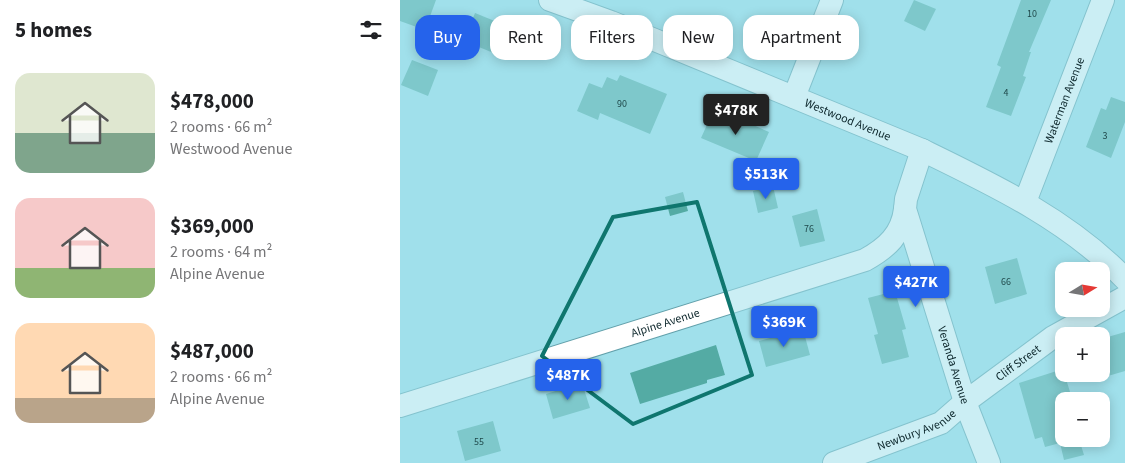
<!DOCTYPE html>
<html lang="en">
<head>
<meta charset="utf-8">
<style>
	body { margin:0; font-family:"Source Sans 3",sans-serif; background:#f2f2f2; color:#202124; height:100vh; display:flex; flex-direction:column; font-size:19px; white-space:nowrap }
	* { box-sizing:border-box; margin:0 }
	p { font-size:16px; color:#757577 }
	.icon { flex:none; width:28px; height:28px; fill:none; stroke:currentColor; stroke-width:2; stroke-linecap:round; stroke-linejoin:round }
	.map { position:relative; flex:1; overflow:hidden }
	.panel { display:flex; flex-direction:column; background:#fff; width:400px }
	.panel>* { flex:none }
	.guide { position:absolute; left:15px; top:15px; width:475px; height:45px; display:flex; gap:10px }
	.needle { width:32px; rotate:79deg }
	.buttons { position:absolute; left:655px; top:262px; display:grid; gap:10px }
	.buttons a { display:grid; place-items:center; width:55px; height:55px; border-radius:10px; background:#fff; box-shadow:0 2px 12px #0003; font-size:25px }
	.price { position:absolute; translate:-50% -42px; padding:0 11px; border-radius:5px; background:#2563eb; color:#fff; font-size:16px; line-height:32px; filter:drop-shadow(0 1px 2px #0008) }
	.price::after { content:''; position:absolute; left:50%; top:30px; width:15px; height:11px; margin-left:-8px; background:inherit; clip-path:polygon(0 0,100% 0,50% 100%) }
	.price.on { background:#222; color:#fff }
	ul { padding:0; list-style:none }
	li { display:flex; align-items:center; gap:15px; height:125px; padding:0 15px }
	li span { display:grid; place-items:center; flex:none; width:140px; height:100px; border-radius:15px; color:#555 }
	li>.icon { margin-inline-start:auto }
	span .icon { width:60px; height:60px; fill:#fffc; stroke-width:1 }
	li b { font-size:21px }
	h2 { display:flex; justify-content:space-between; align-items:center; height:60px; padding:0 15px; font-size:21px }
	.tag { padding:0 18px; border-radius:15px; background:#fff; box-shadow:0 2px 12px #0003; font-size:18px; line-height:45px }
	.tag.on { background:#2563eb; color:#fff }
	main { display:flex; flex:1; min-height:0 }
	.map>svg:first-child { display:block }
	.building { fill:#54aba4 }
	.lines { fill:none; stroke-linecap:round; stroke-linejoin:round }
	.minor-casing { stroke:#62a0ab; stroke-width:24 }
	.minor { stroke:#fff; stroke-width:22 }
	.marked { fill:none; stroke:#0f766e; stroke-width:4; stroke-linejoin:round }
	.labels { text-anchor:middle; stroke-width:4; stroke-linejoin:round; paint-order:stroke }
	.number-label { font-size:10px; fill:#1e4749 }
	.street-label { font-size:12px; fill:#0c262b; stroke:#adeef9 }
</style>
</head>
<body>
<main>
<section class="panel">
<h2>5 homes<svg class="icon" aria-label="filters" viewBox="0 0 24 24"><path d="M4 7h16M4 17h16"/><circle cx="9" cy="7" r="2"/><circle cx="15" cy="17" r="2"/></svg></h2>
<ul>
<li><span style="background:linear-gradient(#dfe7d0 60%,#7fa58c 0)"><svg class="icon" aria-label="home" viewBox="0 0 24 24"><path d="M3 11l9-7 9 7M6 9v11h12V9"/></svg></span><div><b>$478,000</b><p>2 rooms · 66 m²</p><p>Westwood Avenue</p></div></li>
<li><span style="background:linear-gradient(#f6c9c9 70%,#8fb573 0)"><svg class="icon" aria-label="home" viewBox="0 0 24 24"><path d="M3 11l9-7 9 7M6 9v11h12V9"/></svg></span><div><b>$369,000</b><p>2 rooms · 64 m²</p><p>Alpine Avenue</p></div></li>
<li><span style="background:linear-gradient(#ffd9b3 75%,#b9a48a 0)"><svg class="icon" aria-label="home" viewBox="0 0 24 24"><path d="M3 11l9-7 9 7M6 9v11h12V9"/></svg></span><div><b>$487,000</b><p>2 rooms · 66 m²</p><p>Alpine Avenue</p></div></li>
</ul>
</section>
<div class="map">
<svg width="725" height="463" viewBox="0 0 725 463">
	<rect width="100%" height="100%" fill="#a0e0eb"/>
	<g class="building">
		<polygon points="0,0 36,0 25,30 0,21"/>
		<polygon points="514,0 536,9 525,31 504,21"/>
		<polygon points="621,0 651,0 629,52 631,52 623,76 626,77 611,116 586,107 601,67 597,65"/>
		<polygon points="75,13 112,28 101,56 64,41"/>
		<polygon points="12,60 38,70 28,96 1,85"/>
		<polygon points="220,75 267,94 250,134 200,113 198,120 177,111 189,83 202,88 207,77 217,81"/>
		<polygon points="711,97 725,102 725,122 711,158 686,147 701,108 706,110"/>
		<polygon points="324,112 369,132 356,161 301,138 311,116 321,120"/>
		<polygon points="373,186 378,208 358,213 353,191"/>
		<polygon points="283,192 288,211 270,216 265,197"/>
		<polygon points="417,209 425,241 400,247 392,216"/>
		<polygon points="617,258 627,294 595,304 585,267"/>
		<polygon points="495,291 506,329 502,330 509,357 482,364 474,335 478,334 468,298"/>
		<polygon points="403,329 410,355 366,367 359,341"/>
		<polygon points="725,332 725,371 701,378 701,339"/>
		<polygon points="316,345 325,375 307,380 307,383 240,404 230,373"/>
		<polygon points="663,369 670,392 664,394 664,439 679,439 684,455 664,460 660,443 645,447 642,437 635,439 619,383"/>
		<polygon points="182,383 190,408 153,419 146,394"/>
		<polygon points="93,421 101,451 65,461 57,431"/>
	</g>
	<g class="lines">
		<defs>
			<g id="minor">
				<path id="s1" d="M 150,0 L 211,22 L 522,150 C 594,185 668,220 725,279"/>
				<polyline points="394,97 432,0"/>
				<path id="s2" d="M 522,150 L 506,199 L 505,209 L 565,402 L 589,463"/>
				<path id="s3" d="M 625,202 L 703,0"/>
				<path id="s4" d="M 0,406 L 465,260 C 487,248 502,234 505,209"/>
				<path id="s5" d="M 434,463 L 541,423 L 565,402 L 653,337 L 725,297"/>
			</g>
		</defs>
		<use href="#minor" class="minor-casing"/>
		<use href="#minor" class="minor"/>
	</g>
	<path d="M0 0H725V463H0ZM 297,202 L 352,375 L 233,424 L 142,356 L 213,217 Z" fill="#a0e0eb" fill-opacity=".55" fill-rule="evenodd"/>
	<path class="marked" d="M 297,202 L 352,375 L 233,424 L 142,356 L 213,217 Z"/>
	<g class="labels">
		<g class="number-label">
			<text x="632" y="17">10</text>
			<text x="606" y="96">4</text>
			<text x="222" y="107">90</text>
			<text x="705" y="139">3</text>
			<text x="409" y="232">76</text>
			<text x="606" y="285">66</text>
			<text x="79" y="445">55</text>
		</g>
		<g class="street-label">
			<text dy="4" stroke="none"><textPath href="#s3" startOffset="109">Waterman Avenue</textPath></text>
			<text dy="4" stroke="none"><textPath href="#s1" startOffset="321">Westwood Avenue</textPath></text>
			<text dy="4" stroke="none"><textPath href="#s4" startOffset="278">Alpine Avenue</textPath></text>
			<text dy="4" stroke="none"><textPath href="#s5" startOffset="212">Cliff Street</textPath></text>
			<text dy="4" stroke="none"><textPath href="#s2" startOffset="225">Veranda Avenue</textPath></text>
			<text dy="4" stroke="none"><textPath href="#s5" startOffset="89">Newbury Avenue</textPath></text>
		</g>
	</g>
</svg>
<div class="buttons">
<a><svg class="needle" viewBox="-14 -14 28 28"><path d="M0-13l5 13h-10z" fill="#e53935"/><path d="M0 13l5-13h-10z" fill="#757577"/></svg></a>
<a>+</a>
<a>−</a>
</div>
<b class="price on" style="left:336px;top:136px">$478K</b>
<b class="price" style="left:366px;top:200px">$513K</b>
<b class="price" style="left:516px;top:308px">$427K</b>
<b class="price" style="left:384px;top:348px">$369K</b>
<b class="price" style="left:168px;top:401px">$487K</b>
<div class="guide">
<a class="tag on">Buy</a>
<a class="tag">Rent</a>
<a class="tag">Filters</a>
<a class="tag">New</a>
<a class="tag">Apartment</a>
</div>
</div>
</main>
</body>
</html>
